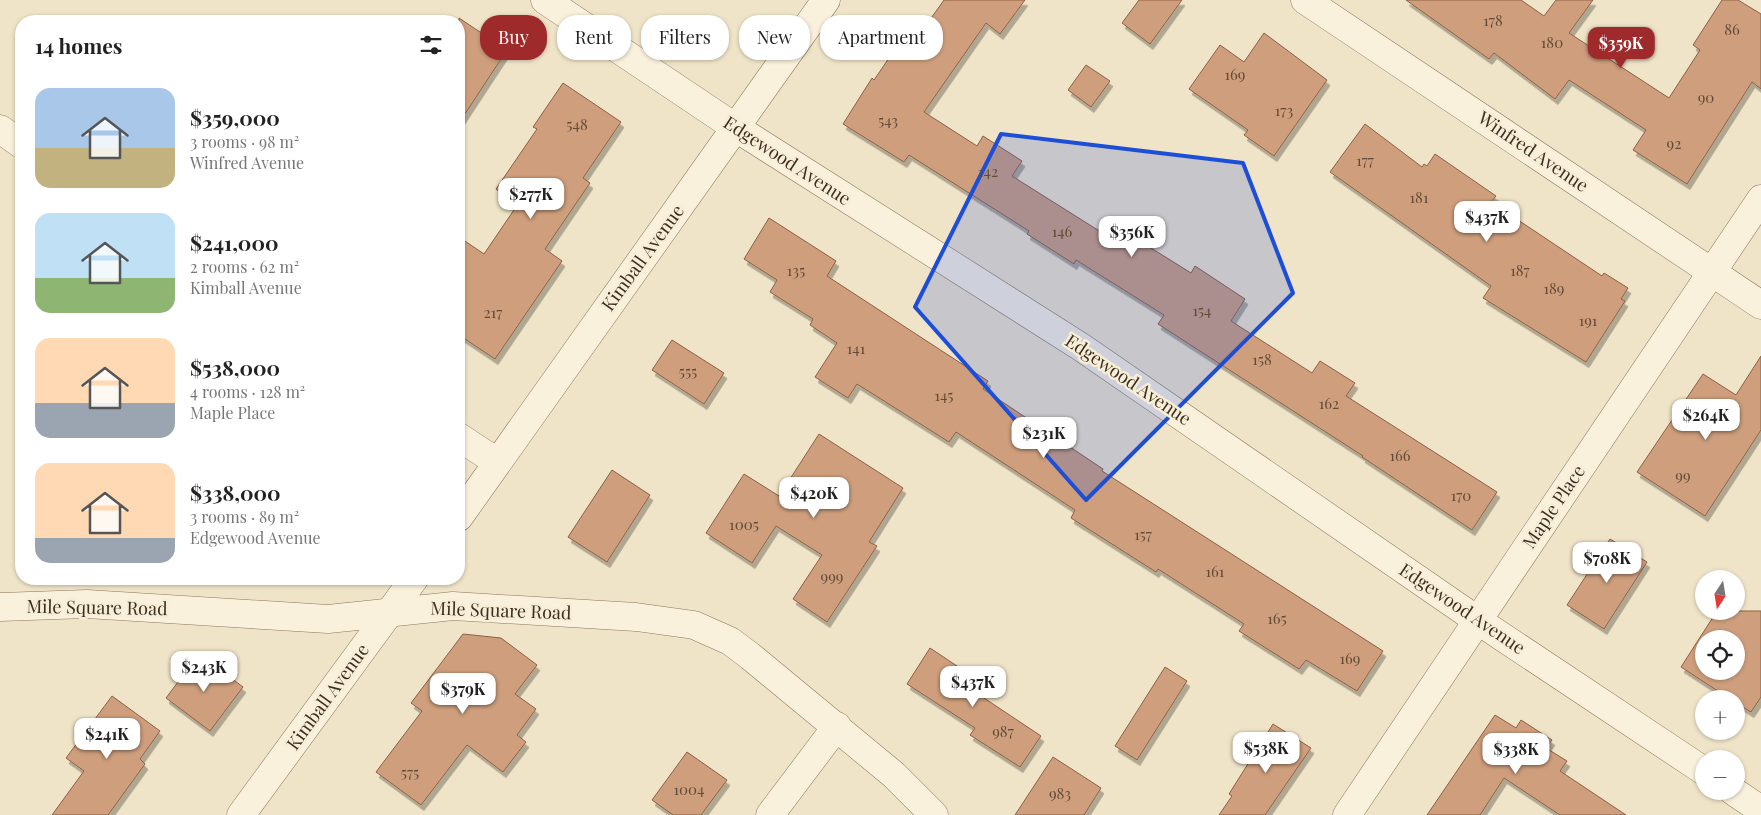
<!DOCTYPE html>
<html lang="en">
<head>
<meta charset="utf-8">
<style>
	body { margin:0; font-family:"Playfair Display",serif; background:#f6f6f6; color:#222; height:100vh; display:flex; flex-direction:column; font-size:19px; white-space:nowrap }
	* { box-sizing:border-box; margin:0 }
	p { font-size:16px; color:#767676 }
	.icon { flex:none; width:28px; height:28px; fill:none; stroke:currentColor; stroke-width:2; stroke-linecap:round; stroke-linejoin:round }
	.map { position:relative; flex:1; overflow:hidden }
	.panel { position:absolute; left:15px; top:15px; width:450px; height:570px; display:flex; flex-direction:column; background:#fff; border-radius:20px; box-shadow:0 1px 4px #0004 }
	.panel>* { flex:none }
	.hud { position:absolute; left:480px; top:15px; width:475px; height:45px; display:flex; gap:10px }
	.needle { width:32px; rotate:192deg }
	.fabs { position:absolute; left:1695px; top:570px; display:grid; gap:10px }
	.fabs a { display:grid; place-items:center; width:50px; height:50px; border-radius:50%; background:#fff; box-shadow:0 1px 4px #0004; font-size:25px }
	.price { position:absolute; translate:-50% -42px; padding:0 11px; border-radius:10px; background:#fff; color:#222; font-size:16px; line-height:32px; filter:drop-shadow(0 1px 2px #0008) }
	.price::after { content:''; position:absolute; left:50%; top:30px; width:15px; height:11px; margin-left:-8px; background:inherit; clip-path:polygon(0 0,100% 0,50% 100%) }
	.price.current { background:#9e2a2b; color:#fff }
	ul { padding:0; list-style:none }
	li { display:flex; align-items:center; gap:15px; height:125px; padding:0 20px }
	li span { display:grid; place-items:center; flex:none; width:140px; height:100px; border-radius:15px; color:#555 }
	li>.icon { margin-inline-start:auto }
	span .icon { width:60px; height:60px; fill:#fffc; stroke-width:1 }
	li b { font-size:21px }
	h2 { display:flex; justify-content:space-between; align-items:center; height:60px; padding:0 20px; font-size:21px }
	.tag { padding:0 18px; border-radius:20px; background:#fff; box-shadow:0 1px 4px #0004; font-size:18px; line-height:45px }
	.tag.current { background:#9e2a2b; color:#fff }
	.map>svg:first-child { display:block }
	.building { fill:#cf9f7d; stroke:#8d5f41; fill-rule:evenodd; filter:url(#shadow) }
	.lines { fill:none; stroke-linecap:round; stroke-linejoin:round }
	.minor-casing { stroke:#8d765c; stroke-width:29 }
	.minor { stroke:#faf1dc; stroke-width:28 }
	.marked { fill:#1d4ed8; fill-opacity:0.2; stroke:#1d4ed8; stroke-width:4; stroke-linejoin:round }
	.labels { text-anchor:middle; stroke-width:5; stroke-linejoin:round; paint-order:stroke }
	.number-label { font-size:15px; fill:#624a37 }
	.street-label { font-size:18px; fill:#3d2e20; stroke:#f7eed8 }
</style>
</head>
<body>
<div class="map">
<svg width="1761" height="815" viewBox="0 0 1761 815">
	<defs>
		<filter id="shadow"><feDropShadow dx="3" dy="5.5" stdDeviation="0" flood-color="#0004"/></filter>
	</defs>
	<rect width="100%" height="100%" fill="#f0e4c8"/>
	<g class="building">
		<polygon points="944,0 1025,0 1000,34 986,23 924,112 977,146 983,136 1022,161 1012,176 1120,244 1127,233 1191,273 1195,266 1245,299 1231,321 1312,373 1320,361 1355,383 1346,396 1497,492 1472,530 1362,457 1363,456 1158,324 1164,315 1076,260 1074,264 1027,234 1029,231 909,155 904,162 843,124 872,78 874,80 902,39 912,45"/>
		<polygon points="1139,0 1182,0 1150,44 1122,23"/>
		<polygon points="1406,0 1521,0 1544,16 1556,0 1593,0 1569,33 1669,98 1700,50 1693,45 1722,0 1738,0 1761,14 1761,89 1752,82 1687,184 1633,150 1646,130 1569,80 1555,99 1494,53 1489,59"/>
		<polygon points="459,18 507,50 459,123"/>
		<polygon points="1264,33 1327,80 1274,156 1244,135 1248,130 1189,89 1220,45 1244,62"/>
		<polygon points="1086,65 1110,81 1091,107 1068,90"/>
		<polygon points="563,83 621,122 583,178 590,183 545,249 562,261 495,359 459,335 459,237 484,254 518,204 496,189 537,129 533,127"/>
		<polygon points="1365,124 1422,167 1424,164 1427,166 1435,154 1496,196 1491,202 1602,276 1604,273 1628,288 1621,299 1625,301 1586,362 1483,298 1491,286 1330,172"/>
		<polygon points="769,218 836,261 827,276 988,381 983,389 1103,469 1102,471 1383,651 1357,691 1306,660 1299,669 1239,631 1244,624 1158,569 1156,572 1071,518 1075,510 956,432 949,442 857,384 848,398 815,377 837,343 810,325 813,319 770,292 777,280 744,259"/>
		<polygon points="672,340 724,373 704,404 652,370"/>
		<polygon points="1761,356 1761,430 1705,516 1637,472 1703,374 1736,395"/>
		<polygon points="819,434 903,488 869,542 877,546 827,622 793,599 822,555 776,526 752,563 706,533 744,474 779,496"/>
		<polygon points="612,470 650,495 607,562 568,537"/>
		<polygon points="1610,539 1647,562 1604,629 1567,605"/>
		<path d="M 1717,611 L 1761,611 L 1761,697 L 1751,712 L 1736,703 L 1736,699 L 1730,699 L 1681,667 ZM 1704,639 L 1736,639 L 1736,671 L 1704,671 Z"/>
		<polygon points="463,634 501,638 537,665 515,694 536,709 517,735 526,742 503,772 467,745 421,805 376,772 422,711 411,703"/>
		<polygon points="930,648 972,676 966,686 1041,736 1020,767 970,735 975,728 907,684"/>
		<polygon points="199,654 243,687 210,731 166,698"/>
		<polygon points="1165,667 1187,681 1137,760 1115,746"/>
		<polygon points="112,696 160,731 140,759 145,764 108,815 52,815 84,771 66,758"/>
		<polygon points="1495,715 1516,728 1521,720 1552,740 1546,748 1567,761 1560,771 1626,815 1560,815 1504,778 1480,815 1427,815"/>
		<polygon points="1273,724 1311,748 1265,815 1219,815 1232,796 1229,794"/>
		<polygon points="687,752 727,780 701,815 673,815 652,800"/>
		<polygon points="1053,757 1101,788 1084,815 1015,815"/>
	</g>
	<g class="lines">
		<defs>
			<g id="minor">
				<polyline points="545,0 736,128 1081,347 1477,620 1704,771"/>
				<polyline points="1305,0 1761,305"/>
				<polyline points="0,129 21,144"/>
				<polyline points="459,437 497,462"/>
				<polyline points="459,517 826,0"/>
				<polyline points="0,607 87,604 328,619 453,606 636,617 694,625 730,641 750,656 894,775 934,815"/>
				<polyline points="1733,791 1761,810"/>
				<polyline points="241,815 414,579"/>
				<polyline points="770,815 837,726"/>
				<polyline points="1347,815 1761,199"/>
			</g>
		</defs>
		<use href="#minor" class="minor-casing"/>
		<use href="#minor" class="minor"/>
	</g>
	<path class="marked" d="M 1001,134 L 1243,163 L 1293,293 L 1086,500 L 915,307 Z"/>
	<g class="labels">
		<g class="number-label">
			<text x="1493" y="26">178</text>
			<text x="1732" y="35">86</text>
			<text x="1552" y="48">180</text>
			<text x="1235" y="80">169</text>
			<text x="1706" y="103">90</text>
			<text x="1284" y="116">173</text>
			<text x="888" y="126">543</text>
			<text x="577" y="130">548</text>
			<text x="1674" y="149">92</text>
			<text x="1365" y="166">177</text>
			<text x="988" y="177">142</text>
			<text x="1419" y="203">181</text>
			<text x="1062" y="237">146</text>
			<text x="796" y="276">135</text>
			<text x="1520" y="276">187</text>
			<text x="1554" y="294">189</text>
			<text x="1202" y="316">154</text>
			<text x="493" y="318">217</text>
			<text x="1588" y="326">191</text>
			<text x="856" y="354">141</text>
			<text x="1262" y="365">158</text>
			<text x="688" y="377">555</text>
			<text x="944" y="401">145</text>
			<text x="1329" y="409">162</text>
			<text x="1400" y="461">166</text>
			<text x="1683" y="481">99</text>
			<text x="1461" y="501">170</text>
			<text x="744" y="530">1005</text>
			<text x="1143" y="540">157</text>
			<text x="1215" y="577">161</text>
			<text x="832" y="582">999</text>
			<text x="1277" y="624">165</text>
			<text x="1350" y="664">169</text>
			<text x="1003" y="737">987</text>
			<text x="410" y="778">575</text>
			<text x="689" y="795">1004</text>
			<text x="1060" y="799">983</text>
		</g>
		<g class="street-label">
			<text transform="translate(1533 152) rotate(34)" y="6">Winfred Avenue</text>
			<text transform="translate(787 161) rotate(33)" y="6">Edgewood Avenue</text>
			<text transform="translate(643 258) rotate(-54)" y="6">Kimball Avenue</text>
			<text transform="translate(1128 380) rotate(34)" y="6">Edgewood Avenue</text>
			<text transform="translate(1554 507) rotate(-56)" y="6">Maple Place</text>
			<text transform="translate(97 608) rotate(1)" y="6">Mile Square Road</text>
			<text transform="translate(1462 609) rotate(34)" y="6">Edgewood Avenue</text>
			<text transform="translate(501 611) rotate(2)" y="6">Mile Square Road</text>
			<text transform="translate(328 697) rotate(-54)" y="6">Kimball Avenue</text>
		</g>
	</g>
</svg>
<div class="fabs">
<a><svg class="needle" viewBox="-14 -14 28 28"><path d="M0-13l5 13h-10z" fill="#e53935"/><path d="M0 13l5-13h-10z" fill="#767676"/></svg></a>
<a><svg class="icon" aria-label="locate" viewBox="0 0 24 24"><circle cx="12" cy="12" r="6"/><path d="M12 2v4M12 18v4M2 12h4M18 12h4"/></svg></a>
<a>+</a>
<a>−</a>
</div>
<b class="price current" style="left:1621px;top:69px">$359K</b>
<b class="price" style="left:531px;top:220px">$277K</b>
<b class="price" style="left:1487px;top:243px">$437K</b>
<b class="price" style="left:1132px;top:258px">$356K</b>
<b class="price" style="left:1706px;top:441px">$264K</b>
<b class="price" style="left:1044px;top:459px">$231K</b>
<b class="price" style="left:814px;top:519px">$420K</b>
<b class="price" style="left:1607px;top:584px">$708K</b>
<b class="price" style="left:204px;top:693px">$243K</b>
<b class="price" style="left:973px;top:708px">$437K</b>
<b class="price" style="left:463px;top:715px">$379K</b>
<b class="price" style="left:107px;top:760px">$241K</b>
<b class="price" style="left:1266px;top:774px">$538K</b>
<b class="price" style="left:1516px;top:775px">$338K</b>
<div class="hud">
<a class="tag current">Buy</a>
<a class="tag">Rent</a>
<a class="tag">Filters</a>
<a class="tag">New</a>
<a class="tag">Apartment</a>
</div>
<section class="panel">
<h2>14 homes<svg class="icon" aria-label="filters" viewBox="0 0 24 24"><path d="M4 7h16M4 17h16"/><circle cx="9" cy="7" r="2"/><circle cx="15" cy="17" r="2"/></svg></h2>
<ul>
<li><span style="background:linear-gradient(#a9c7e8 60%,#c2b280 0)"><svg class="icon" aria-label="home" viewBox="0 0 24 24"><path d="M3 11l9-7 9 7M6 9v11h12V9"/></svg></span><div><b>$359,000</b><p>3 rooms · 98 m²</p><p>Winfred Avenue</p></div></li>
<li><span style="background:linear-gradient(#bfe0f5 65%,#8fb573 0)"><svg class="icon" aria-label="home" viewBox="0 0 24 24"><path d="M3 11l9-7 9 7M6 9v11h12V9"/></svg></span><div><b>$241,000</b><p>2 rooms · 62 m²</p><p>Kimball Avenue</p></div></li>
<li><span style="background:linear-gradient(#ffd9b3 65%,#9aa5b1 0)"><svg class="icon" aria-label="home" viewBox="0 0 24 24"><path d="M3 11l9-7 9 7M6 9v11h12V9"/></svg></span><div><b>$538,000</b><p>4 rooms · 128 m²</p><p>Maple Place</p></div></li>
<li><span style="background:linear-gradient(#ffd9b3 75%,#9aa5b1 0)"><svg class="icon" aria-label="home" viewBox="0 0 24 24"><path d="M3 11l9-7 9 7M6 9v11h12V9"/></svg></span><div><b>$338,000</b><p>3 rooms · 89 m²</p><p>Edgewood Avenue</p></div></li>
</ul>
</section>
</div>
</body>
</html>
